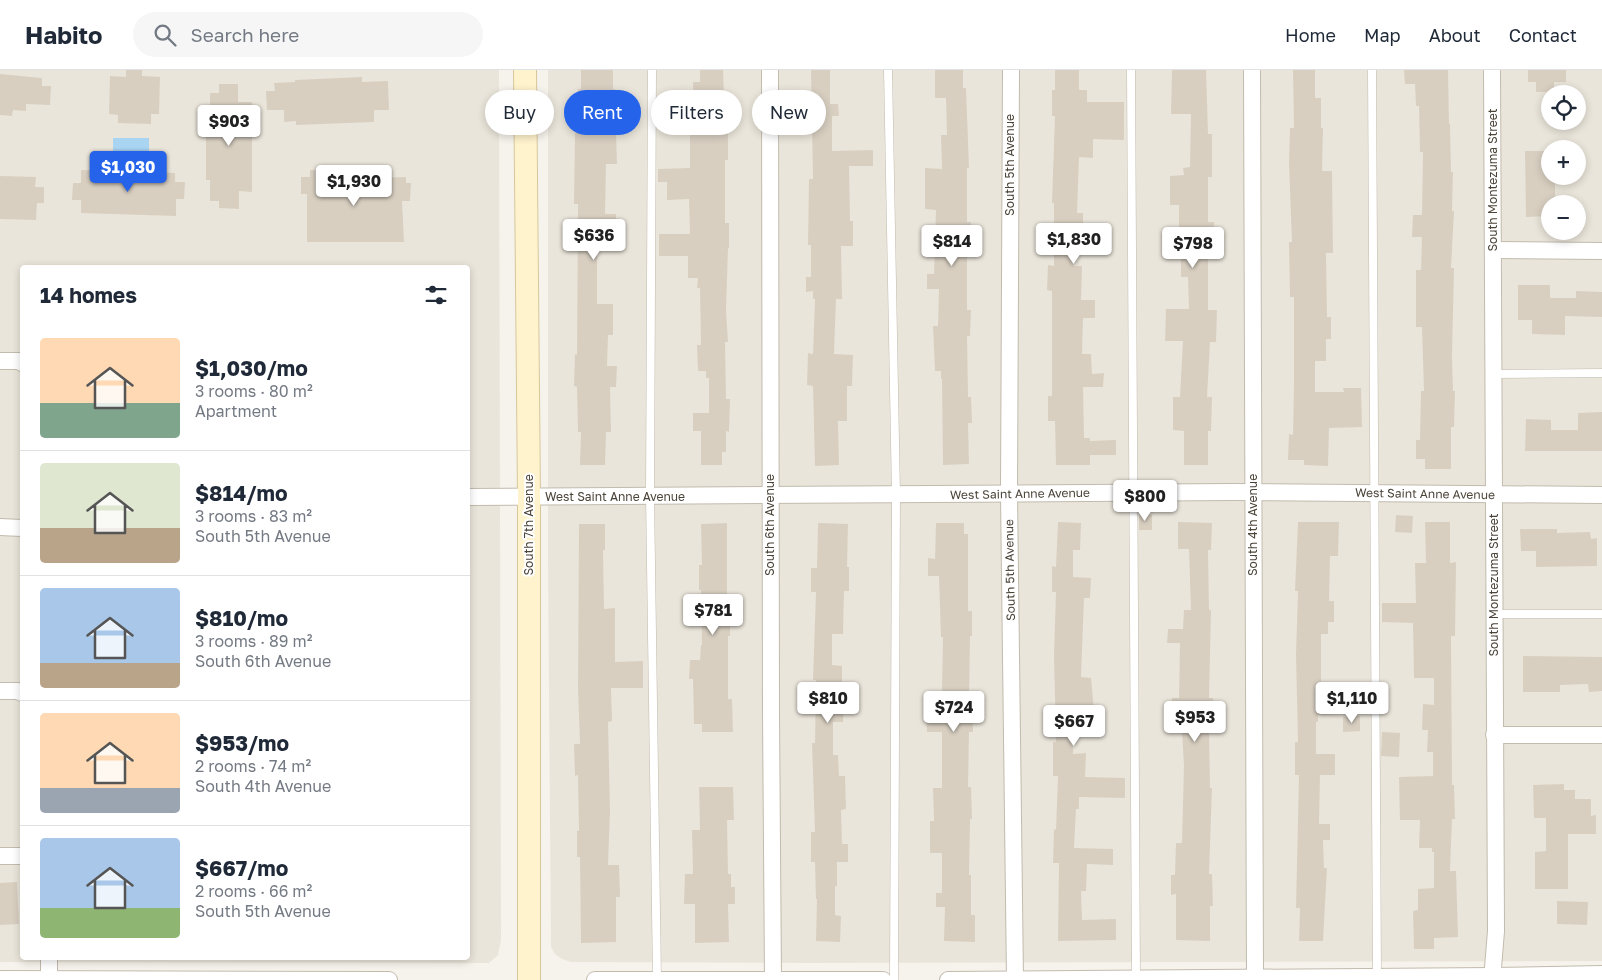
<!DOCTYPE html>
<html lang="en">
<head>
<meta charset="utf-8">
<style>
	body { margin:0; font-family:"Golos Text",sans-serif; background:#f6f6f7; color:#1f2937; height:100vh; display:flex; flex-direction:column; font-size:19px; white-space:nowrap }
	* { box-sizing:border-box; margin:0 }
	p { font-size:16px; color:#747a83 }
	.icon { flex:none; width:28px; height:28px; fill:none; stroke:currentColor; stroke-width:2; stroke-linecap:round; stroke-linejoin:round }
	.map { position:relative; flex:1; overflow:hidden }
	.panel { position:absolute; left:20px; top:195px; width:450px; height:695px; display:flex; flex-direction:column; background:#fff; border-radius:5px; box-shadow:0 2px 8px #0003 }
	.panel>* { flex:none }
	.top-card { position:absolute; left:485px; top:20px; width:475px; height:45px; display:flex; gap:10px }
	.buttons { position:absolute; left:1541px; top:15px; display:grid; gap:10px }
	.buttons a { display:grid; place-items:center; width:45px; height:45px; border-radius:50%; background:#fff; box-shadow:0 2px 8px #0003; font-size:25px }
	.price { position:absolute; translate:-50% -42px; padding:0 11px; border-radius:5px; background:#fff; color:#222; font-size:16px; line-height:32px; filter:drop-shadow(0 1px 2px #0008) }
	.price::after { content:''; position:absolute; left:50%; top:30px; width:15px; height:11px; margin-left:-8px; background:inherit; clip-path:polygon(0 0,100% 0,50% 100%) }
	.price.current { background:#2563eb; color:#fff }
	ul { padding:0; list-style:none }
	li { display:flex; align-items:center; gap:15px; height:125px; padding:0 20px }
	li+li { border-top:1px solid #e0e1e3 }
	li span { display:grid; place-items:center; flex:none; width:140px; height:100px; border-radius:5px; color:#555 }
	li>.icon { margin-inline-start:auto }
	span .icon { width:60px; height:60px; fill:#fffc; stroke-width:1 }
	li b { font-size:21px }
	h2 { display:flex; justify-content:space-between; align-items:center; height:60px; padding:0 20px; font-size:21px }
	.chip { padding:0 18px; border-radius:22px; background:#fff; box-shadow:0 2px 8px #0003; font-size:18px; line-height:45px }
	.chip.current { background:#2563eb; color:#fff }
	header { display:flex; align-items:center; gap:30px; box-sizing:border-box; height:70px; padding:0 25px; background:#fff; border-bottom:1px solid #e0e1e3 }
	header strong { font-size:24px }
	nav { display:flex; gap:28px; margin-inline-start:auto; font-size:18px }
	.search { width:350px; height:45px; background:#f6f6f7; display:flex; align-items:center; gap:12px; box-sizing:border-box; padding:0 18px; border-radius:28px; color:#747a83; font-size:19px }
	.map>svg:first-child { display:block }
	.residential { fill:#eae5da; fill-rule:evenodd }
	.water { fill:#a9d4f2 }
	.building { fill:#d8cfc1 }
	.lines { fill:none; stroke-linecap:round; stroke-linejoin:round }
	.lane-casing { stroke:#c2bbae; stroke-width:9 }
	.street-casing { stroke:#c2bbae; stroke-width:18 }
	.secondary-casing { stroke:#d6c79b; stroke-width:24 }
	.lane { stroke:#fff; stroke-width:8 }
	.street { stroke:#fff; stroke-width:16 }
	.secondary { stroke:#fff3cd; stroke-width:22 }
	.labels { text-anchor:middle; stroke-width:4; stroke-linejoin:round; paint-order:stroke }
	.street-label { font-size:12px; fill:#4b4439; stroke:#fff }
</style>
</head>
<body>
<header>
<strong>Habito</strong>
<div class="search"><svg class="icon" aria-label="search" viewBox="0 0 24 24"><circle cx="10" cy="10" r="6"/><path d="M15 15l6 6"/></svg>Search here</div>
<nav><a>Home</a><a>Map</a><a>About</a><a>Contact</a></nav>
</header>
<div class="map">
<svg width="1602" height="910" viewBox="0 0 1602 910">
	<rect width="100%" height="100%" fill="#f6f3ec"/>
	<g class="residential">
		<path d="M 0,0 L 499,0 L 501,870 L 498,885 L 489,893 L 0,892 ZM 22,198 L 468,198 L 468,888 L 22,888 Z"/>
		<path d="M 548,0 L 1602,0 L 1602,891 L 806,893 L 571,892 L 562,889 L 555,884 L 551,877 L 548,489 ZM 1550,24 L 1578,24 L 1578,51 L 1550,51 ZM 1550,79 L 1578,79 L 1578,106 L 1550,106 ZM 1550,134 L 1578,134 L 1578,161 L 1550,161 Z"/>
	</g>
	<rect class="water" x="113" y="68" width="36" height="16"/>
	<g class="building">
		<polygon points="126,0 142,0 142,6 160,7 159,44 151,44 151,54 118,53 118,45 109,44 110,6 126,7"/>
		<polygon points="581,0 613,0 613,19 615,19 614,63 616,63 617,94 606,94 605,144 616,144 616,176 597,176 597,234 613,234 613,265 608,265 607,296 617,296 616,317 610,317 611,362 606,362 605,395 580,395 581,362 578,362 577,317 574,316 575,284 577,285 578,134 574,134 575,63 577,63 578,19 581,19"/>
		<polygon points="700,0 723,0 725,56 728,56 728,90 725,90 725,153 729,153 729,178 728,178 726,240 728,272 725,272 726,329 730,329 729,362 726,361 726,382 722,382 722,395 701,395 701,361 693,361 693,343 709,343 709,308 706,308 706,301 698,301 697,275 701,275 700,218 697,218 698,208 688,208 688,186 659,186 659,164 690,164 689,129 667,130 667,112 658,112 658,99 690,98 690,56 694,56 693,12 700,12"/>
		<polygon points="811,0 830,0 830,34 838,34 839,46 832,46 832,81 873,80 873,96 849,96 850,151 853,151 853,176 841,176 842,229 836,229 834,284 853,285 852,316 847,316 847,351 838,351 839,395 815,396 813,316 807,315 808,283 813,284 815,229 813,229 813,221 806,222 806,207 811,207 811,175 808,175 809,109 813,109"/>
		<polygon points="935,0 963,0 963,18 966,18 969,98 967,98 967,152 971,152 970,185 967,185 967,240 971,240 970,266 967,266 968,327 971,327 972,353 968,353 969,394 943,395 942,309 941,309 941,301 935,301 933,256 938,256 939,219 927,219 927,204 934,204 936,140 925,139 925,98 942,99 941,65 947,65 946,28 935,28"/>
		<polygon points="1055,0 1079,0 1079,20 1087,20 1087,32 1124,32 1124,70 1093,69 1093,88 1079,87 1077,143 1083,143 1083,158 1074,158 1074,196 1082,196 1081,230 1095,230 1095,248 1083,248 1082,284 1091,284 1092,304 1104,303 1103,317 1083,317 1084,368 1090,368 1090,371 1116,370 1116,385 1090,385 1090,395 1056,395 1055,351 1048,351 1048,326 1052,326 1052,221 1047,220 1048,195 1054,196 1054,133 1052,133 1055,46 1052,46 1052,20 1055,20"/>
		<polygon points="1172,0 1206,0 1208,64 1212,64 1212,107 1208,107 1208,152 1214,152 1214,184 1208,184 1208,240 1217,240 1216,272 1210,272 1207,327 1212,327 1211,361 1208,361 1208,395 1184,395 1184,361 1173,360 1173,327 1180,327 1183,271 1165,271 1166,239 1189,239 1188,207 1181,207 1181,184 1167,184 1168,161 1179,161 1179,135 1170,135 1170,106 1184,105 1183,98 1190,97 1191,44 1171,44"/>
		<polygon points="1293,0 1315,0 1315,28 1321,28 1321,58 1323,58 1322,101 1332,101 1333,183 1326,183 1327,247 1331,247 1331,269 1326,269 1326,291 1315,291 1315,322 1344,322 1343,318 1361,318 1362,357 1329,358 1328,396 1304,395 1304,390 1288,390 1289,364 1293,365 1294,313 1294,227 1290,227 1289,172 1292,172 1289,93 1290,58 1294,58"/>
		<polygon points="1404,0 1448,0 1449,54 1450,54 1451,102 1453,102 1452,141 1454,141 1451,198 1454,198 1452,286 1453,321 1455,321 1454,357 1451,357 1451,399 1425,399 1425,389 1416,389 1416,370 1420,370 1421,321 1424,321 1422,257 1416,257 1416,200 1421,200 1422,167 1412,167 1413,145 1422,145 1423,82 1420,82 1419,36 1416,36 1415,14 1405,14"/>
		<polygon points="1528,0 1566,0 1566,12 1554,12 1554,22 1536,22 1536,12 1528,12"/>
		<polygon points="0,4 42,8 42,16 51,16 50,35 26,34 26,41 13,40 12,46 0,45"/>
		<polygon points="362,7 362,12 388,11 389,40 374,40 374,52 296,55 296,51 284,52 284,40 267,40 266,21 275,21 274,13 295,12 295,10"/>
		<polygon points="219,14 238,14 238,32 252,32 252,122 239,121 239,139 219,138 219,131 210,131 210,110 206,110 206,43 210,43 210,23 219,23"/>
		<polygon points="1525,81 1550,81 1550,106 1555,106 1555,134 1550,134 1550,146 1526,147"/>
		<polygon points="81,100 175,103 175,112 185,112 184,129 176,129 176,146 81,143 81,130 72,130 73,113 81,113"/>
		<polygon points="310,100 371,100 371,108 406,107 406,113 411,113 410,131 402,131 404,172 307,172 307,124 301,124 301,107 310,107"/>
		<polygon points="0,106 36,107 35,117 44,117 44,133 37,133 36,150 0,149"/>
		<polygon points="1518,215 1550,215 1550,228 1576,228 1576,221 1602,222 1602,247 1565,246 1565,265 1532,264 1532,250 1518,250"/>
		<polygon points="1602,342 1602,381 1525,381 1526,349 1551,350 1551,360 1578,360 1578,343"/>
		<polygon points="1139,444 1152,445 1152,460 1139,460"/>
		<polygon points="1396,445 1413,446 1412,463 1395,462"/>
		<polygon points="1058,452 1081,453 1080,480 1073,480 1073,507 1091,508 1090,528 1084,528 1081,607 1091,608 1094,641 1077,640 1077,652 1074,652 1073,684 1086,683 1085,707 1125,708 1125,728 1079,727 1079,739 1076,739 1074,778 1113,779 1113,795 1087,794 1086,821 1081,821 1082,850 1116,849 1116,870 1058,871 1059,793 1053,793 1054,759 1056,760 1058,706 1053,706 1053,672 1056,672 1054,585 1056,522 1052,522 1052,496 1056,497"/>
		<polygon points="1178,452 1212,453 1211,480 1208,480 1209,540 1211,540 1209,628 1213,628 1213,660 1209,660 1210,718 1212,718 1209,804 1212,804 1213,836 1210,836 1210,871 1176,870 1176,824 1171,825 1171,805 1175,805 1176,773 1182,773 1184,695 1182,660 1172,660 1172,628 1179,628 1180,573 1167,573 1168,559 1183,559 1184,540 1191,540 1189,479 1178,479"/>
		<polygon points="1298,452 1339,452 1338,486 1330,486 1329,531 1334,531 1334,552 1328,552 1328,564 1321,564 1321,619 1336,619 1336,644 1318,645 1318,652 1316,652 1316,684 1335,684 1335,705 1320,705 1319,754 1330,754 1330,770 1323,770 1324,798 1327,798 1323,871 1299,871 1300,838 1296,838 1299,705 1295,705 1295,672 1298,672 1296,585 1298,521 1295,521"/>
		<polygon points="1425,452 1450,452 1450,493 1456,492 1455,566 1451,566 1452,715 1454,715 1455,749 1452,749 1450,801 1456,801 1458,867 1434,868 1434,879 1414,879 1413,841 1418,840 1418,819 1434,818 1434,782 1432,782 1432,778 1419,778 1420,750 1400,750 1399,707 1433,706 1433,682 1427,682 1428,660 1422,660 1423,634 1434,635 1434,608 1414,608 1413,553 1382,552 1382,533 1416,533 1415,493 1426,493"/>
		<polygon points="727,453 727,541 730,541 730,566 728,566 728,629 732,629 733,662 702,662 702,654 694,654 693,609 689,609 690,590 700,590 701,575 702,575 701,520 699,520 699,495 702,495 701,454"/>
		<polygon points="818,453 848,454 847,497 849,497 849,521 844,521 843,564 832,564 832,595 842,596 842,626 844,626 843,652 833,652 833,685 838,685 839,706 845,706 846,739 841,740 842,774 848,774 848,792 837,792 837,816 835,816 835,845 841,846 840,872 816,871 817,829 816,829 815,792 811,792 811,762 815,762 812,673 815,673 816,610 813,610 816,522 811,522 811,498 817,498"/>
		<polygon points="936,453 964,453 964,464 968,464 968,541 972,541 972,566 970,566 969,629 972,628 973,662 969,662 968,717 971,717 972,749 970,749 969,805 971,805 971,845 975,845 975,872 944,871 945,837 936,837 936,823 942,823 942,783 930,783 930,751 934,751 933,718 942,718 942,662 927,662 926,638 935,638 935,622 942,622 943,567 941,567 939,506 928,506 928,488 935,489"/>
		<polygon points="579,454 605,454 605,480 603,480 604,539 615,538 615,592 643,591 643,618 611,618 612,651 608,652 610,742 608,795 619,795 620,827 616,827 616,872 581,873 580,787 577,787 577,761 579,761 578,705 575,706 574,674 580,674 578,619"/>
		<polygon points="1520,459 1557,459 1557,463 1590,462 1591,469 1597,468 1597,496 1536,497 1536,481 1521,481"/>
		<polygon points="1523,586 1602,587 1602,621 1589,622 1588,614 1560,615 1560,622 1523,622"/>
		<polygon points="1360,646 1360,661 1343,662 1343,647"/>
		<polygon points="1382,662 1400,663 1399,687 1381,686"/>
		<polygon points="1564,714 1564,720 1575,720 1575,729 1591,729 1591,746 1596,745 1596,764 1568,764 1568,819 1535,819 1535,782 1546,781 1546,748 1534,748 1533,715"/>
		<polygon points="699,717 733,717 734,750 727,750 728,804 731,804 731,817 735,817 735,834 728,834 729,872 695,873 695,834 684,834 685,804 693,804 692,760 700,760"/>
		<polygon points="17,812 19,854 0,855 0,813"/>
		<polygon points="1557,831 1588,832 1587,855 1557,854"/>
	</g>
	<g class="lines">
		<defs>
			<g id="lane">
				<polyline points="652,0 650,426 657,909"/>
				<polyline points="888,0 896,425 894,910"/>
				<polyline points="1131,0 1136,908"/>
				<polyline points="1372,0 1377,907"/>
				<polyline points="1494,304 1602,303"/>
				<polyline points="1494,544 1602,544"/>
			</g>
			<g id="street">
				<polyline points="770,0 771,643 773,910"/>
				<polyline points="1011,0 1009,424 1015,910"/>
				<polyline points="1252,0 1255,910"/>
				<polyline points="1493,180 1602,181"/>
				<polyline points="0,291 19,291 22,293"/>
				<polyline points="468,427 1233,422 1602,425"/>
				<polyline points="0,457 22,458"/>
				<polyline points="0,621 18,621 22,623"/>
				<polyline points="1494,665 1602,665"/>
				<polyline points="0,786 22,786"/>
				<polyline points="0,909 389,910"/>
				<polyline points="49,910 49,888"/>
				<polyline points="595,910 883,910"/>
				<polyline points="948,910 1492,906 1602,904"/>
				<polyline points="1492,910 1496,861 1492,0"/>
			</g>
			<polyline id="secondary" points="525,0 529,427 529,910"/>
		</defs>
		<use href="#lane" class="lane-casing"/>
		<use href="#street" class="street-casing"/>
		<use href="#secondary" class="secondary-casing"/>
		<use href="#lane" class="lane"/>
		<use href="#street" class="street"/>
		<use href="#secondary" class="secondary"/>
	</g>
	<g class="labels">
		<g class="street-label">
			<text transform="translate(1010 95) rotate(-90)" y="4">South 5th Avenue</text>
			<text transform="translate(1493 110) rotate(-90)" y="4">South Montezuma Street</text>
			<text transform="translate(1020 424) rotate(-1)" y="4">West Saint Anne Avenue</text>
			<text transform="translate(1425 424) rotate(1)" y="4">West Saint Anne Avenue</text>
			<text x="615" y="431">West Saint Anne Avenue</text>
			<text transform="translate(529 455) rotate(-90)" y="4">South 7th Avenue</text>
			<text transform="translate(770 455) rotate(-90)" y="4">South 6th Avenue</text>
			<text transform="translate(1253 455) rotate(-90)" y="4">South 4th Avenue</text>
			<text transform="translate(1010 500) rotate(-91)" y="4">South 5th Avenue</text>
			<text transform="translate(1494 515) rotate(-90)" y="4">South Montezuma Street</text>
		</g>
	</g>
</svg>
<div class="buttons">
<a><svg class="icon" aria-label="locate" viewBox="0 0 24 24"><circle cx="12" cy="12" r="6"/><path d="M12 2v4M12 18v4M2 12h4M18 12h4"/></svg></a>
<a>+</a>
<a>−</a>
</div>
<b class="price" style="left:229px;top:77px">$903</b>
<b class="price current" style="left:128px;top:123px">$1,030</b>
<b class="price" style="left:354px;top:137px">$1,930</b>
<b class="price" style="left:594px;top:191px">$636</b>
<b class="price" style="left:1074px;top:195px">$1,830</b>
<b class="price" style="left:952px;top:197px">$814</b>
<b class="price" style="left:1193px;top:199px">$798</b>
<b class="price" style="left:1145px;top:452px">$800</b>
<b class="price" style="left:713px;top:566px">$781</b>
<b class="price" style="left:828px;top:654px">$810</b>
<b class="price" style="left:1352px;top:654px">$1,110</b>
<b class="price" style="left:954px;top:663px">$724</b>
<b class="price" style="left:1195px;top:673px">$953</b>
<b class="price" style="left:1074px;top:677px">$667</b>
<div class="top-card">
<a class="chip">Buy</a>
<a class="chip current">Rent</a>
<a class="chip">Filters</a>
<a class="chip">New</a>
</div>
<section class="panel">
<h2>14 homes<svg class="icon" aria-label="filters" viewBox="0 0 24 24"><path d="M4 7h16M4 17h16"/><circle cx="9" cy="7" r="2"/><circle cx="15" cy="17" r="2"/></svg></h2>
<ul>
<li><span style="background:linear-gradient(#ffd9b3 65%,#7fa58c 0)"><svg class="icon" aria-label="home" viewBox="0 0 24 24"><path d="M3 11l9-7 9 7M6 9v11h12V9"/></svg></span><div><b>$1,030/mo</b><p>3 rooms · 80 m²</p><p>Apartment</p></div></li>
<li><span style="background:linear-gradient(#dfe7d0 65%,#b9a48a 0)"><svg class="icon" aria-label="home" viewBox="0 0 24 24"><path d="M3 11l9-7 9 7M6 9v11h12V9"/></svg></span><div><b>$814/mo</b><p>3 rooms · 83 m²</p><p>South 5th Avenue</p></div></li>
<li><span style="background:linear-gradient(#a9c7e8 75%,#b9a48a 0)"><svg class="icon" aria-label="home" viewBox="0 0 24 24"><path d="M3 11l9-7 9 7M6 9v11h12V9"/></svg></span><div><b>$810/mo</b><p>3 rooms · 89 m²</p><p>South 6th Avenue</p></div></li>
<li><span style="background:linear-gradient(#ffd9b3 75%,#9aa5b1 0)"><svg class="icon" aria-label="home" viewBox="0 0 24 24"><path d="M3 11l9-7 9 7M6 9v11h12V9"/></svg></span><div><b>$953/mo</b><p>2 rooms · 74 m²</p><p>South 4th Avenue</p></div></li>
<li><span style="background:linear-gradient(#a9c7e8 70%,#8fb573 0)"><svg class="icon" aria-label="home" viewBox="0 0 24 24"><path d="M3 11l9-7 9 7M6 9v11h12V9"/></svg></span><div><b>$667/mo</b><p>2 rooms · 66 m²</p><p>South 5th Avenue</p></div></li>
</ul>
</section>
</div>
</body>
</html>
